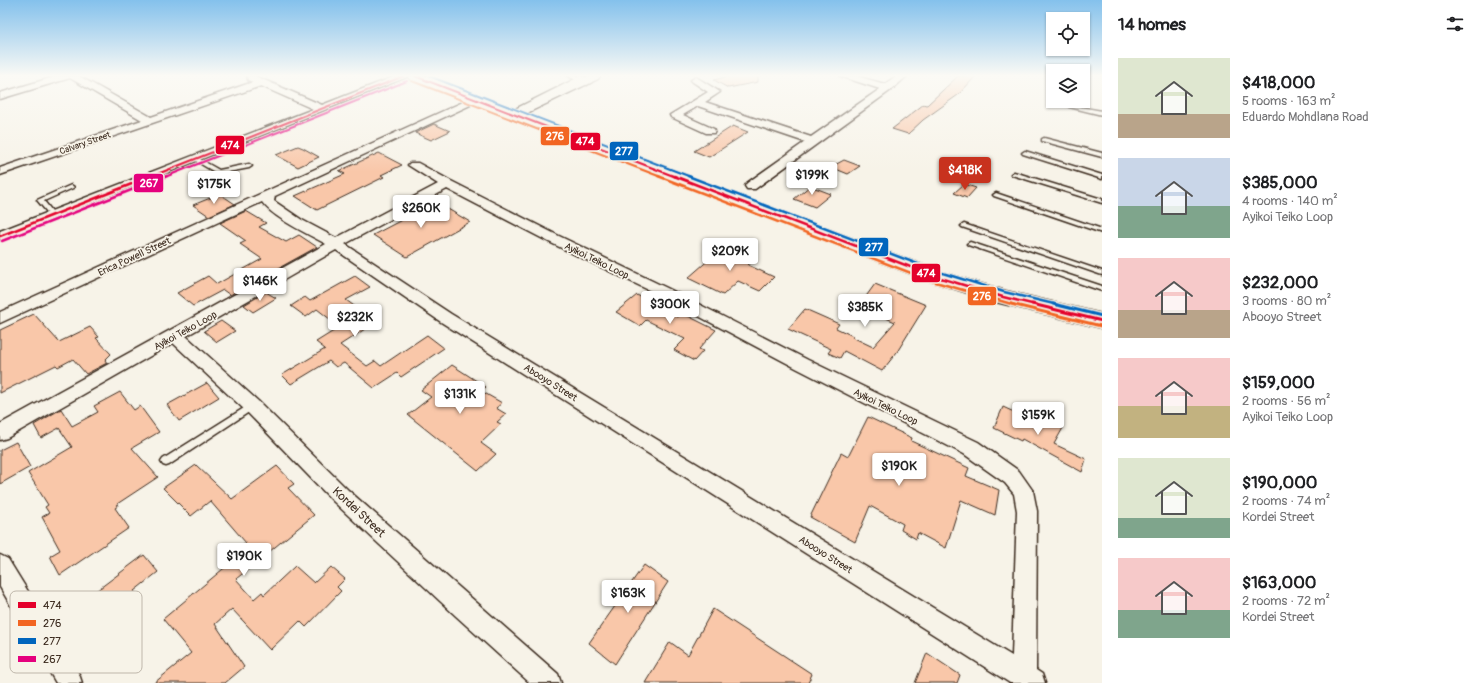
<!DOCTYPE html>
<html lang="en">
<head>
<meta charset="utf-8">
<style>
	body { margin:0; font-family:Pangolin,sans-serif; background:#f2f2f2; color:#202124; height:100vh; display:flex; flex-direction:column; font-size:15px; white-space:nowrap }
	* { box-sizing:border-box; margin:0 }
	p { font-size:13px; color:#757577 }
	.icon { flex:none; width:22px; height:22px; fill:none; stroke:currentColor; stroke-width:2; stroke-linecap:round; stroke-linejoin:round }
	.map { position:relative; flex:1; overflow:hidden }
	.panel { display:flex; flex-direction:column; background:#fff; width:380px }
	.panel>* { flex:none }
	.tools { position:absolute; left:1046px; top:12px; display:grid; gap:8px }
	.tools a { display:grid; place-items:center; width:44px; height:44px; border-radius:0px; background:#fff; box-shadow:0 1px 3px #0004; font-size:20px }
	.price { position:absolute; translate:-50% -34px; padding:0 9px; border-radius:4px; background:#fff; color:#222; font-size:13px; line-height:26px; filter:drop-shadow(0 1px 2px #0008) }
	.price::after { content:''; position:absolute; left:50%; top:24px; width:12px; height:9px; margin-left:-6px; background:inherit; clip-path:polygon(0 0,100% 0,50% 100%) }
	.price.current { background:#c8321e; color:#fff }
	ul { padding:0; list-style:none }
	li { display:flex; align-items:center; gap:12px; height:100px; padding:0 16px }
	li span { display:grid; place-items:center; flex:none; width:112px; height:80px; border-radius:0px; color:#555 }
	li>.icon { margin-inline-start:auto }
	span .icon { width:48px; height:48px; fill:#fffc; stroke-width:1 }
	li b { font-size:17px }
	h2 { display:flex; justify-content:space-between; align-items:center; height:48px; padding:0 16px; font-size:17px }
	main { display:flex; flex:1; min-height:0 }
	.map>svg:first-child { display:block }
	.building { fill:#f9c7a9; stroke:#3b2a1e }
	.lines { fill:none; stroke-linecap:round; stroke-linejoin:round }
	.lane-casing { stroke:#3b2a1e; stroke-width:3 }
	.street-casing { stroke:#3b2a1e; stroke-width:3 }
	.secondary-casing { stroke:#3b2a1e; stroke-width:3 }
	.lane { fill:#f7f3e8; fill-rule:evenodd }
	.street { fill:#f7f3e8; fill-rule:evenodd }
	.secondary { fill:#f7f3e8; fill-rule:evenodd }
	.bus-1-far2-casing { stroke:#f7f3e8; stroke-width:4 }
	.bus-1-far1-casing { stroke:#f7f3e8; stroke-width:5 }
	.bus-1-casing { stroke:#f7f3e8; stroke-width:6 }
	.bus-2-far2-casing { stroke:#f7f3e8; stroke-width:4 }
	.bus-2-far1-casing { stroke:#f7f3e8; stroke-width:5 }
	.bus-2-casing { stroke:#f7f3e8; stroke-width:6 }
	.bus-3-far2-casing { stroke:#f7f3e8; stroke-width:4 }
	.bus-3-far1-casing { stroke:#f7f3e8; stroke-width:5 }
	.bus-3-casing { stroke:#f7f3e8; stroke-width:6 }
	.bus-4-far1-casing { stroke:#f7f3e8; stroke-width:4 }
	.bus-4-casing { stroke:#f7f3e8; stroke-width:5 }
	.bus-1-far2 { stroke:#e4002b; stroke-width:2 }
	.bus-1-far1 { stroke:#e4002b; stroke-width:2.5 }
	.bus-1 { stroke:#e4002b; stroke-width:3 }
	.bus-2-far2 { stroke:#f26522; stroke-width:2 }
	.bus-2-far1 { stroke:#f26522; stroke-width:2.5 }
	.bus-2 { stroke:#f26522; stroke-width:3 }
	.bus-3-far2 { stroke:#0065bd; stroke-width:2 }
	.bus-3-far1 { stroke:#0065bd; stroke-width:2.5 }
	.bus-3 { stroke:#0065bd; stroke-width:3 }
	.bus-4-far1 { stroke:#e5007d; stroke-width:2 }
	.bus-4 { stroke:#e5007d; stroke-width:2.5 }
	.labels { text-anchor:middle; stroke-width:3.5; stroke-linejoin:round; paint-order:stroke }
	.far-street-label { font-size:9px; fill:#3b2a1e; stroke:#f7f3e8 }
	.street-label { font-size:10px; fill:#3b2a1e; stroke:#f7f3e8 }
	.near-street-label { font-size:12px; fill:#3b2a1e; stroke:#f7f3e8 }
	.key { fill:#f7f3e8; stroke:#bfb7ab; stroke-width:1 }
	.key-label { font-size:11px; fill:#3b2a1e }
	.line-badge { stroke:#f7f3e8; stroke-width:1.5 }
	.badge-label { font-size:11px; text-anchor:middle; font-weight:bold; fill:#fff }
</style>
</head>
<body>
<main>
<div class="map">
<svg width="1102" height="683" viewBox="0 0 1102 683">
	<rect width="100%" height="100%" fill="#f7f3e8"/>
	<filter id="ink" filterUnits="userSpaceOnUse"><feTurbulence type="fractalNoise" baseFrequency=".025" numOctaves="2"/><feDisplacementMap in="SourceGraphic" scale="8" xChannelSelector="R" yChannelSelector="G"/><feConvolveMatrix kernelMatrix="1 2 1 2 8 2 1 2 1" color-interpolation-filters="sRGB"/></filter>
	<g filter="url(#ink)">
		<g class="building">
			<polygon points="729,76 758,76 758,82 728,88 714,80"/>
			<polygon points="958,76 976,76 958,95 923,120 908,134 892,129 924,104 927,105"/>
			<polygon points="434,124 450,131 431,140 415,133"/>
			<polygon points="733,126 748,132 709,157 694,151"/>
			<polygon points="298,146 303,148 319,157 298,167 276,155"/>
			<polygon points="379,153 402,165 381,175 384,177 317,210 295,196 345,174 339,171"/>
			<polygon points="844,160 860,166 848,174 831,167"/>
			<polygon points="964,184 976,188 967,198 954,193"/>
			<polygon points="810,186 831,194 815,207 794,199"/>
			<polygon points="220,194 235,204 209,216 193,205"/>
			<polygon points="436,202 470,222 407,257 373,235"/>
			<polygon points="246,211 266,223 259,227 286,242 299,235 317,247 230,295 223,290 193,306 177,293 208,276 217,284 262,259 240,244 246,241 220,223"/>
			<polygon points="722,246 754,260 748,265 774,277 760,291 738,281 723,295 688,278 712,257 711,257"/>
			<polygon points="355,276 370,287 346,300 376,322 340,345 367,366 375,361 381,366 427,335 444,348 401,377 397,373 374,388 344,363 336,367 329,361 291,384 282,375 325,349 316,342 340,327 317,309 306,317 291,306 305,297 310,301"/>
			<polygon points="875,284 926,305 897,352 882,371 844,351 840,358 828,353 831,349 788,329 805,309 839,324 836,328 853,336 852,337 873,347 895,322 859,306"/>
			<polygon points="266,292 276,298 253,312 244,305"/>
			<polygon points="637,295 678,317 682,313 716,330 699,349 703,351 694,361 674,350 685,339 646,320 640,326 616,312"/>
			<polygon points="34,314 59,342 90,327 99,337 96,338 111,354 105,360 107,363 86,374 73,359 58,367 56,365 0,393 0,330"/>
			<polygon points="221,321 235,331 217,342 204,331"/>
			<polygon points="452,365 486,387 481,391 502,403 496,408 506,414 497,422 501,424 481,443 496,454 478,471 408,415 431,397 421,390"/>
			<polygon points="207,383 219,397 179,421 167,405"/>
			<polygon points="120,392 134,410 140,406 159,432 132,448 158,477 117,504 118,506 115,508 129,528 60,575 50,556 60,550 42,517 49,513 45,507 48,505 28,473 72,447 59,428 41,438 34,425 61,409 72,426 98,412 94,406"/>
			<polygon points="1003,407 1038,423 1042,417 1063,428 1054,444 1086,459 1082,472 1022,439 1021,441 994,428"/>
			<polygon points="868,417 912,438 911,441 969,468 966,476 999,490 995,515 961,500 946,548 918,533 916,539 901,530 903,524 870,506 855,542 810,517 841,453 848,457"/>
			<polygon points="16,442 30,467 0,484 0,450"/>
			<polygon points="196,465 232,499 277,466 294,484 288,488 314,515 236,579 254,599 262,592 264,595 295,566 314,583 331,567 345,579 337,587 341,591 306,627 300,621 270,650 232,609 215,624 244,667 225,683 154,683 191,653 163,619 235,559 231,555 246,543 210,501 191,516 163,488"/>
			<polygon points="144,555 158,572 134,591 138,596 101,625 84,600"/>
			<polygon points="644,565 668,582 615,664 589,643"/>
			<polygon points="713,609 812,674 808,683 645,683 670,642 688,655"/>
			<polygon points="927,653 960,675 957,683 915,683"/>
		</g>
		<g class="lines">
			<defs>
				<g id="lane">
					<polygon points="1069,105 1102,111 1102,115 1069,107"/>
					<polygon points="1044,138 1102,153 1102,157 1042,141 1042,139"/>
					<polygon points="1025,151 1102,175 1102,179 1023,154 1022,153"/>
					<polygon points="196,157 219,170 249,164 252,166 249,168 218,174 194,160 193,159"/>
					<polygon points="1014,172 1102,199 1102,203 1012,175 1011,174"/>
					<polygon points="71,185 74,187 73,188 44,201 56,216 55,217 51,217 37,200"/>
					<polygon points="996,193 1102,229 1102,233 994,196 993,195"/>
					<polygon points="964,224 1102,271 1102,275 962,227 961,226"/>
					<polygon points="970,242 1102,286 1102,291 968,245 967,244"/>
					<polygon points="252,403 255,404 256,406 255,408 169,465 166,466 163,465 161,462 163,459"/>
				</g>
				<g id="street">
					<polygon points="57,76 79,76 151,117 253,82 248,80 247,76 255,76 322,105 396,76 409,76 0,240 0,231 313,109 261,86 0,175 0,168 142,120 70,78 0,99 0,93"/>
					<polygon points="568,76 581,76 592,82 587,85"/>
					<polygon points="840,76 856,76 885,84 896,76 907,76 891,90 755,189 747,189 745,186 747,183 805,142 698,106 683,115 714,129 715,131 714,133 706,133 671,117 670,115 708,92 693,82 691,80 696,77 720,92 705,102 811,137 880,89"/>
					<path d="M 474,97 L 479,100 L 477,102 L 275,196 L 274,201 L 302,220 L 336,238 L 438,184 L 408,165 L 410,163 L 418,163 L 451,181 L 559,236 L 669,289 L 808,360 L 978,442 L 1019,471 L 1033,491 L 1037,511 L 1036,670 L 1042,674 L 1045,683 L 1010,683 L 441,322 L 336,250 L 186,336 L 258,401 L 348,490 L 558,674 L 561,683 L 530,683 L 456,616 L 334,502 L 246,411 L 173,343 L 7,438 L 0,440 L 0,424 L 326,244 C 308,234 273,218 262,202 L 0,323 L 0,312 ZM 447,189 L 549,242 L 659,295 L 796,368 L 964,454 L 1005,483 L 1014,494 L 1017,511 L 1012,656 L 451,314 L 345,244 Z"/>
					<polygon points="0,555 8,559 79,674 82,683 56,683 0,587"/>
				</g>
				<polygon id="secondary" points="408,76 427,76 513,110 579,77 600,76 598,79 525,114 941,272 1006,291 1102,314 1102,328 996,302 927,280 410,79"/>
			</defs>
			<use href="#lane" class="lane-casing"/>
			<use href="#street" class="street-casing"/>
			<use href="#secondary" class="secondary-casing"/>
			<use href="#lane" class="lane"/>
			<use href="#street" class="street"/>
			<use href="#secondary" class="secondary"/>
			<defs>
				<g id="bus-1-far2">
					<polyline points="415,76 676,177"/>
					<polyline points="150,177 404,76"/>
				</g>
				<g id="bus-1-far1">
					<polyline points="674,176 934,276 1003,297 1036,305"/>
					<polyline points="0,236 152,176"/>
				</g>
				<polyline id="bus-1" points="1032,304 1102,321"/>
				<polyline id="bus-2-far2" points="412,81 661,177"/>
				<polyline id="bus-2-far1" points="658,176 932,281 1015,305"/>
				<polyline id="bus-2" points="1011,304 1101,326"/>
				<polyline id="bus-3-far2" points="429,76 691,177"/>
				<polyline id="bus-3-far1" points="688,176 936,271 1004,292 1058,305"/>
				<polyline id="bus-3" points="1053,304 1102,316"/>
				<polyline id="bus-4-far1" points="165,177 407,81"/>
				<polyline id="bus-4" points="2,241 167,176"/>
			</defs>
			<use href="#bus-1-far2" class="bus-1-far2-casing"/>
			<use href="#bus-1-far1" class="bus-1-far1-casing"/>
			<use href="#bus-1" class="bus-1-casing"/>
			<use href="#bus-2-far2" class="bus-2-far2-casing"/>
			<use href="#bus-2-far1" class="bus-2-far1-casing"/>
			<use href="#bus-2" class="bus-2-casing"/>
			<use href="#bus-3-far2" class="bus-3-far2-casing"/>
			<use href="#bus-3-far1" class="bus-3-far1-casing"/>
			<use href="#bus-3" class="bus-3-casing"/>
			<use href="#bus-4-far1" class="bus-4-far1-casing"/>
			<use href="#bus-4" class="bus-4-casing"/>
			<use href="#bus-1-far2" class="bus-1-far2"/>
			<use href="#bus-1-far1" class="bus-1-far1"/>
			<use href="#bus-1" class="bus-1"/>
			<use href="#bus-2-far2" class="bus-2-far2"/>
			<use href="#bus-2-far1" class="bus-2-far1"/>
			<use href="#bus-2" class="bus-2"/>
			<use href="#bus-3-far2" class="bus-3-far2"/>
			<use href="#bus-3-far1" class="bus-3-far1"/>
			<use href="#bus-3" class="bus-3"/>
			<use href="#bus-4-far1" class="bus-4-far1"/>
			<use href="#bus-4" class="bus-4"/>
		</g>
	</g>
	<linearGradient id="sky" x2="0" y2="1"><stop stop-color="#84c1ec"/><stop offset="0.44" stop-color="#fbfaf5"/><stop offset="1" stop-color="#fbfaf5" stop-opacity="0"/></linearGradient>
	<rect width="1102" height="172" fill="url(#sky)"/>
	<g class="labels">
		<g class="far-street-label">
			<text transform="translate(85 143) rotate(-19)" y="3">Calvary Street</text>
		</g>
		<g class="street-label">
			<text transform="translate(134 256) rotate(-25)" y="4">Erica Powell Street</text>
			<text transform="translate(597 260) rotate(26)" y="4">Ayikoi Teiko Loop</text>
			<text transform="translate(185 330) rotate(-29)" y="4">Ayikoi Teiko Loop</text>
			<text transform="translate(551 382) rotate(32)" y="4">Abooyo Street</text>
			<text transform="translate(886 406) rotate(26)" y="4">Ayikoi Teiko Loop</text>
			<text transform="translate(826 554) rotate(32)" y="4">Abooyo Street</text>
		</g>
		<g class="near-street-label">
			<text transform="translate(359 512) rotate(43)" y="4">Kordei Street</text>
		</g>
	</g>
	<rect x="10" y="591" width="132" height="82" rx="6" class="key"/>
	<rect x="18" y="602" width="18" height="6" fill="#e4002b"/>
	<rect x="18" y="620" width="18" height="6" fill="#f26522"/>
	<rect x="18" y="638" width="18" height="6" fill="#0065bd"/>
	<rect x="18" y="656" width="18" height="6" fill="#e5007d"/>
	<g class="key-label">
		<text x="43" y="609">474</text>
		<text x="43" y="627">276</text>
		<text x="43" y="645">277</text>
		<text x="43" y="663">267</text>
	</g>
	<g class="line-badge">
		<rect x="540" y="126" width="30" height="20" rx="4" fill="#f26522"/>
		<rect x="570" y="132" width="31" height="19" rx="4" fill="#e4002b"/>
		<rect x="215" y="135" width="30" height="20" rx="4" fill="#e4002b"/>
		<rect x="609" y="141" width="30" height="20" rx="4" fill="#0065bd"/>
		<rect x="133" y="173" width="31" height="20" rx="4" fill="#e5007d"/>
		<rect x="858" y="237" width="31" height="20" rx="4" fill="#0065bd"/>
		<rect x="911" y="263" width="30" height="20" rx="4" fill="#e4002b"/>
		<rect x="967" y="286" width="30" height="20" rx="4" fill="#f26522"/>
	</g>
	<g class="badge-label">
		<text x="555" y="140">276</text>
		<text x="585" y="145">474</text>
		<text x="230" y="149">474</text>
		<text x="624" y="155">277</text>
		<text x="149" y="187">267</text>
		<text x="874" y="251">277</text>
		<text x="926" y="277">474</text>
		<text x="982" y="300">276</text>
	</g>
</svg>
<div class="tools">
<a><svg class="icon" aria-label="locate" viewBox="0 0 24 24"><circle cx="12" cy="12" r="6"/><path d="M12 2v4M12 18v4M2 12h4M18 12h4"/></svg></a>
<a><svg class="icon" aria-label="layers" viewBox="0 0 24 24"><path d="M12 4l9 5-9 5-9-5zM3 14l9 5 9-5"/></svg></a>
</div>
<b class="price current" style="left:965px;top:191px">$418K</b>
<b class="price" style="left:812px;top:196px">$199K</b>
<b class="price" style="left:214px;top:205px">$175K</b>
<b class="price" style="left:421px;top:229px">$260K</b>
<b class="price" style="left:730px;top:272px">$209K</b>
<b class="price" style="left:260px;top:302px">$146K</b>
<b class="price" style="left:670px;top:325px">$300K</b>
<b class="price" style="left:865px;top:328px">$385K</b>
<b class="price" style="left:355px;top:338px">$232K</b>
<b class="price" style="left:460px;top:415px">$131K</b>
<b class="price" style="left:1038px;top:436px">$159K</b>
<b class="price" style="left:899px;top:487px">$190K</b>
<b class="price" style="left:244px;top:577px">$190K</b>
<b class="price" style="left:628px;top:614px">$163K</b>
</div>
<section class="panel">
<h2>14 homes<svg class="icon" aria-label="filters" viewBox="0 0 24 24"><path d="M4 7h16M4 17h16"/><circle cx="9" cy="7" r="2"/><circle cx="15" cy="17" r="2"/></svg></h2>
<ul>
<li><span style="background:linear-gradient(#dfe7d0 70%,#b9a48a 0)"><svg class="icon" aria-label="home" viewBox="0 0 24 24"><path d="M3 11l9-7 9 7M6 9v11h12V9"/></svg></span><div><b>$418,000</b><p>5 rooms · 163 m²</p><p>Eduardo Mohdlana Road</p></div></li>
<li><span style="background:linear-gradient(#c9d6e8 60%,#7fa58c 0)"><svg class="icon" aria-label="home" viewBox="0 0 24 24"><path d="M3 11l9-7 9 7M6 9v11h12V9"/></svg></span><div><b>$385,000</b><p>4 rooms · 140 m²</p><p>Ayikoi Teiko Loop</p></div></li>
<li><span style="background:linear-gradient(#f6c9c9 65%,#b9a48a 0)"><svg class="icon" aria-label="home" viewBox="0 0 24 24"><path d="M3 11l9-7 9 7M6 9v11h12V9"/></svg></span><div><b>$232,000</b><p>3 rooms · 80 m²</p><p>Abooyo Street</p></div></li>
<li><span style="background:linear-gradient(#f6c9c9 60%,#c2b280 0)"><svg class="icon" aria-label="home" viewBox="0 0 24 24"><path d="M3 11l9-7 9 7M6 9v11h12V9"/></svg></span><div><b>$159,000</b><p>2 rooms · 56 m²</p><p>Ayikoi Teiko Loop</p></div></li>
<li><span style="background:linear-gradient(#dfe7d0 75%,#7fa58c 0)"><svg class="icon" aria-label="home" viewBox="0 0 24 24"><path d="M3 11l9-7 9 7M6 9v11h12V9"/></svg></span><div><b>$190,000</b><p>2 rooms · 74 m²</p><p>Kordei Street</p></div></li>
<li><span style="background:linear-gradient(#f6c9c9 65%,#7fa58c 0)"><svg class="icon" aria-label="home" viewBox="0 0 24 24"><path d="M3 11l9-7 9 7M6 9v11h12V9"/></svg></span><div><b>$163,000</b><p>2 rooms · 72 m²</p><p>Kordei Street</p></div></li>
</ul>
</section>
</main>
</body>
</html>
